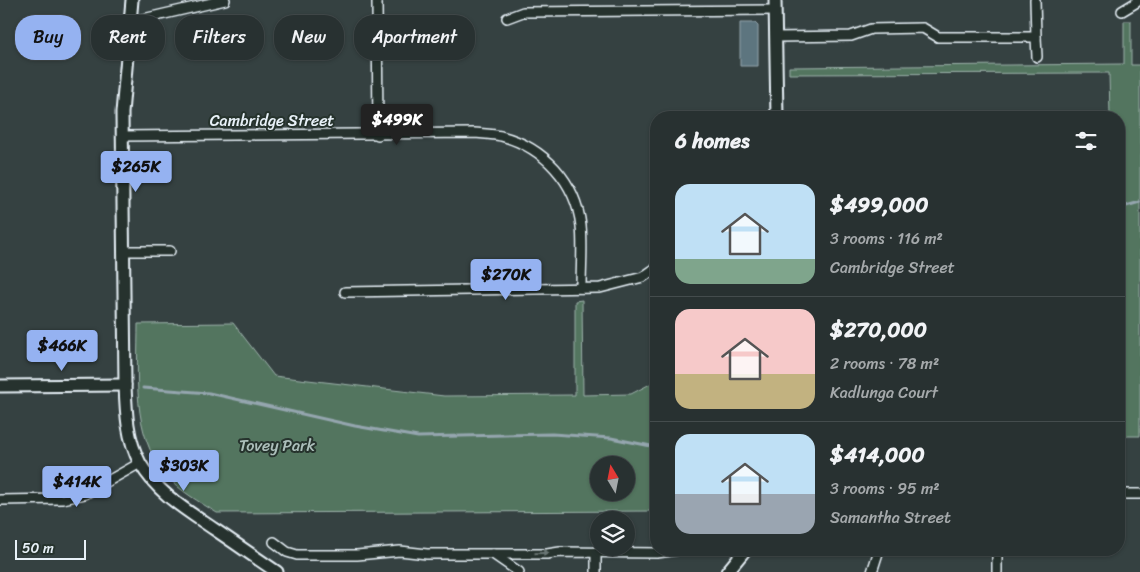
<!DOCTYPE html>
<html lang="en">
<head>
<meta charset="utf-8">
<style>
	body { margin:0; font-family:Sriracha,sans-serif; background:#343d3d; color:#f1f3f6; height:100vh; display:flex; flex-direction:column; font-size:19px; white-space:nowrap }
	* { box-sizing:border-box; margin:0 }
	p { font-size:16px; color:#a5a9ab }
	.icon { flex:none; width:28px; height:28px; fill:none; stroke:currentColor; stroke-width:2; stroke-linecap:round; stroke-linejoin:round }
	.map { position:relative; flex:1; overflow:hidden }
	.side { position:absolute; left:650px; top:111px; width:475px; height:445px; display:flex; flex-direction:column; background:#283131; border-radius:20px; box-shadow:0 1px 4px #0004,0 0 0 1px #444c4d }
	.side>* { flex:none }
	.hud { position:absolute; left:15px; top:15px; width:475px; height:45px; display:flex; gap:10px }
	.needle { width:32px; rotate:350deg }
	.buttons { position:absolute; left:590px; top:456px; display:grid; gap:10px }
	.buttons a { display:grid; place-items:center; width:45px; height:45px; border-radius:50%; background:#283131; box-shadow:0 1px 4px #0004,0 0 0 1px #444c4d; font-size:25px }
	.scale { position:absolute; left:15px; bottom:12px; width:71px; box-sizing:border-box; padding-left:5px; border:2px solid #e8f1f8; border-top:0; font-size:14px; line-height:18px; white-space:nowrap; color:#e8f1f8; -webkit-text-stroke:4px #26332d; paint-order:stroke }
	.price { position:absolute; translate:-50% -42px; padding:0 11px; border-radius:5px; background:#95b2f1; color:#111; font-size:16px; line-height:32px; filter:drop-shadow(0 1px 2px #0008) }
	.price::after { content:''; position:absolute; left:50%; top:30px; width:15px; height:11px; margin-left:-8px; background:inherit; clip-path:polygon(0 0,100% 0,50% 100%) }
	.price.current { background:#222; color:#fff }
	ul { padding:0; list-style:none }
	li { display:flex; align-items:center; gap:15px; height:125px; padding:0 25px }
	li+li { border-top:1px solid #444c4d }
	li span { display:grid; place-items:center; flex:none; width:140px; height:100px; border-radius:15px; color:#555 }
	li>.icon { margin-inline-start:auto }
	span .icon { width:60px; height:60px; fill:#fffc; stroke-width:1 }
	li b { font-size:21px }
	h2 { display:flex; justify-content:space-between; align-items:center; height:60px; padding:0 25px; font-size:21px }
	.tag { padding:0 18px; border-radius:20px; background:#283131; box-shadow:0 1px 4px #0004,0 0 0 1px #444c4d; font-size:18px; line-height:45px }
	.tag.current { background:#95b2f1; color:#111 }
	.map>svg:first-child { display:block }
	.green { fill:#53755f; stroke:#9eb3ac; fill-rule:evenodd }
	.water { fill:#5d747f; stroke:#95a6af }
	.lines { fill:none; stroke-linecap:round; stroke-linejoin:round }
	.stream { stroke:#95a6af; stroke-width:3 }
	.minor-casing { stroke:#e8f1f8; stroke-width:12 }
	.tertiary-casing { stroke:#e8f1f8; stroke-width:15 }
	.minor { stroke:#26332d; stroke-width:9 }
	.tertiary { stroke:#26332d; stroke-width:11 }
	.oneway { fill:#6a7674 }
	.labels { text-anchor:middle; stroke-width:4; stroke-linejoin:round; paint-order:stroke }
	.street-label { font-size:16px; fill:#e8f1f8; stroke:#26332d }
	.park-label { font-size:16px; fill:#acbfbb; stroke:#26332d }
</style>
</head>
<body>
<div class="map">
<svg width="1140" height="572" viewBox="0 0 1140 572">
	<rect width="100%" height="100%" fill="#354141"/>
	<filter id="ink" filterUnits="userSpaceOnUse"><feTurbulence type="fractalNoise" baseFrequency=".02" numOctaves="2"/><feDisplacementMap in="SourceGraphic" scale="10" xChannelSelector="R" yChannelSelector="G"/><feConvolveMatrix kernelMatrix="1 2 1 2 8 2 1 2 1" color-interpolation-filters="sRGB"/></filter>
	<g filter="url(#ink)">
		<g class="green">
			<polygon points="1124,21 1131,21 1131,65 1140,65 1140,436 1119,436 1119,118 1110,117 1109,73 789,74 789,67 1124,64"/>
			<path d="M 582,300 L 583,395 L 631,394 L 656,381 L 656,511 L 217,513 C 200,502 179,491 165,474 C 131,433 138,374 138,324 L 233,323 L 274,376 L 444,396 L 575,395 L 575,301 ZM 599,465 L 626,465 L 626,492 L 599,492 Z"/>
		</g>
		<polygon class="water" points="740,23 755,23 758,26 758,66 740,66"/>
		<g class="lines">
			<g class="stream">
				<polyline points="1119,208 1140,202"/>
				<polyline points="143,388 209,393 355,426 418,437 552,434 611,438 656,447"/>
			</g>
			<defs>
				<g id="minor">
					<polyline points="377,0 378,135"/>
					<polyline points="1122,11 1137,2 1137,0"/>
					<polyline points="507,18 523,12 775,10"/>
					<polyline points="130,22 225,0"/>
					<polyline points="776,37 851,36 871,29 923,28 938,37 1036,37 1035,0"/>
					<polyline points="1036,37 1037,57"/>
					<path d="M 122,136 L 474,133 C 483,134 492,134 501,136 C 544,147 576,182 581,226 C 583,246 581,268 581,288"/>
					<polyline points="124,251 170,251"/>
					<polyline points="345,292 600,288 643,277 656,268"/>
					<polyline points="1119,494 1140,494"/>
					<polyline points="0,500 63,499 85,494 140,463"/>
					<polyline points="274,542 287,552 297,555 357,555 400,551 427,554 547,554 560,552 657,553 678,550"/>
					<polyline points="997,550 997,572"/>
					<polyline points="493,554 519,572"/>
					<polyline points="596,572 596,552"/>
					<polyline points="872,572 879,550"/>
				</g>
				<g id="tertiary">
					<path d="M 132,0 L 122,113 L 125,385 C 126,412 127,439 140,463 C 157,493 186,510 214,529 C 235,543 256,558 277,572"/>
					<polyline points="775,0 777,118"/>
					<polyline points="0,386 125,385"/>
					<polyline points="727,572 745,550"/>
				</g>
			</defs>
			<use href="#minor" class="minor-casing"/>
			<use href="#tertiary" class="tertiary-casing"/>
			<use href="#minor" class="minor"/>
			<use href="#tertiary" class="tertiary"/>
		</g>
		<defs><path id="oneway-solid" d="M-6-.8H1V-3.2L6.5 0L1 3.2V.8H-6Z" transform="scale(1.25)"/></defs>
		<use class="oneway" href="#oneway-solid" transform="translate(542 553) rotate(-2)"/>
	</g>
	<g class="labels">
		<g class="street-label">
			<text x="272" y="126">Cambridge Street</text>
		</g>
		<g class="park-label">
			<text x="277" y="451">Tovey Park</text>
		</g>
	</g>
</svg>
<div class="buttons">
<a><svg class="needle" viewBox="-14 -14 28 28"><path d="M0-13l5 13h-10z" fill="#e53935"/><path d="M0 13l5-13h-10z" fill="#a5a9ab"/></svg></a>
<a><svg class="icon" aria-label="layers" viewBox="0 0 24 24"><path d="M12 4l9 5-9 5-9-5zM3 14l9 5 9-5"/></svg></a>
</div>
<div class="scale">50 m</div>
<b class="price current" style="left:397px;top:146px">$499K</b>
<b class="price" style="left:136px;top:193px">$265K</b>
<b class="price" style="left:506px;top:301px">$270K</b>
<b class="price" style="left:62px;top:372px">$466K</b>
<b class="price" style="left:184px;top:492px">$303K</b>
<b class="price" style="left:77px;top:508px">$414K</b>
<div class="hud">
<a class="tag current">Buy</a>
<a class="tag">Rent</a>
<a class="tag">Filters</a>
<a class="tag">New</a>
<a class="tag">Apartment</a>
</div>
<section class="side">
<h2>6 homes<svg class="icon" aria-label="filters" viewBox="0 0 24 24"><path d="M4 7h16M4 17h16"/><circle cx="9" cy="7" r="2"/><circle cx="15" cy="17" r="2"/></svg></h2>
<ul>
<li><span style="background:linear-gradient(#bfe0f5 75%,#7fa58c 0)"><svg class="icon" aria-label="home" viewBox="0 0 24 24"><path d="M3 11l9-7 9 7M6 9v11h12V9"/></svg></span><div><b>$499,000</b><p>3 rooms · 116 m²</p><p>Cambridge Street</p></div></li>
<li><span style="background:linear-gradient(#f6c9c9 65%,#c2b280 0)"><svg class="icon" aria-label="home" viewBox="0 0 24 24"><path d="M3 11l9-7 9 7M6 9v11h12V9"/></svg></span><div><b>$270,000</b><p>2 rooms · 78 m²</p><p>Kadlunga Court</p></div></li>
<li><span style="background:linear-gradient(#bfe0f5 60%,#9aa5b1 0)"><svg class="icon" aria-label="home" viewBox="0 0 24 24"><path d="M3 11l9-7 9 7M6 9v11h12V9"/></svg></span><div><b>$414,000</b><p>3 rooms · 95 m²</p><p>Samantha Street</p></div></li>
</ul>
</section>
</div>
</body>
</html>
